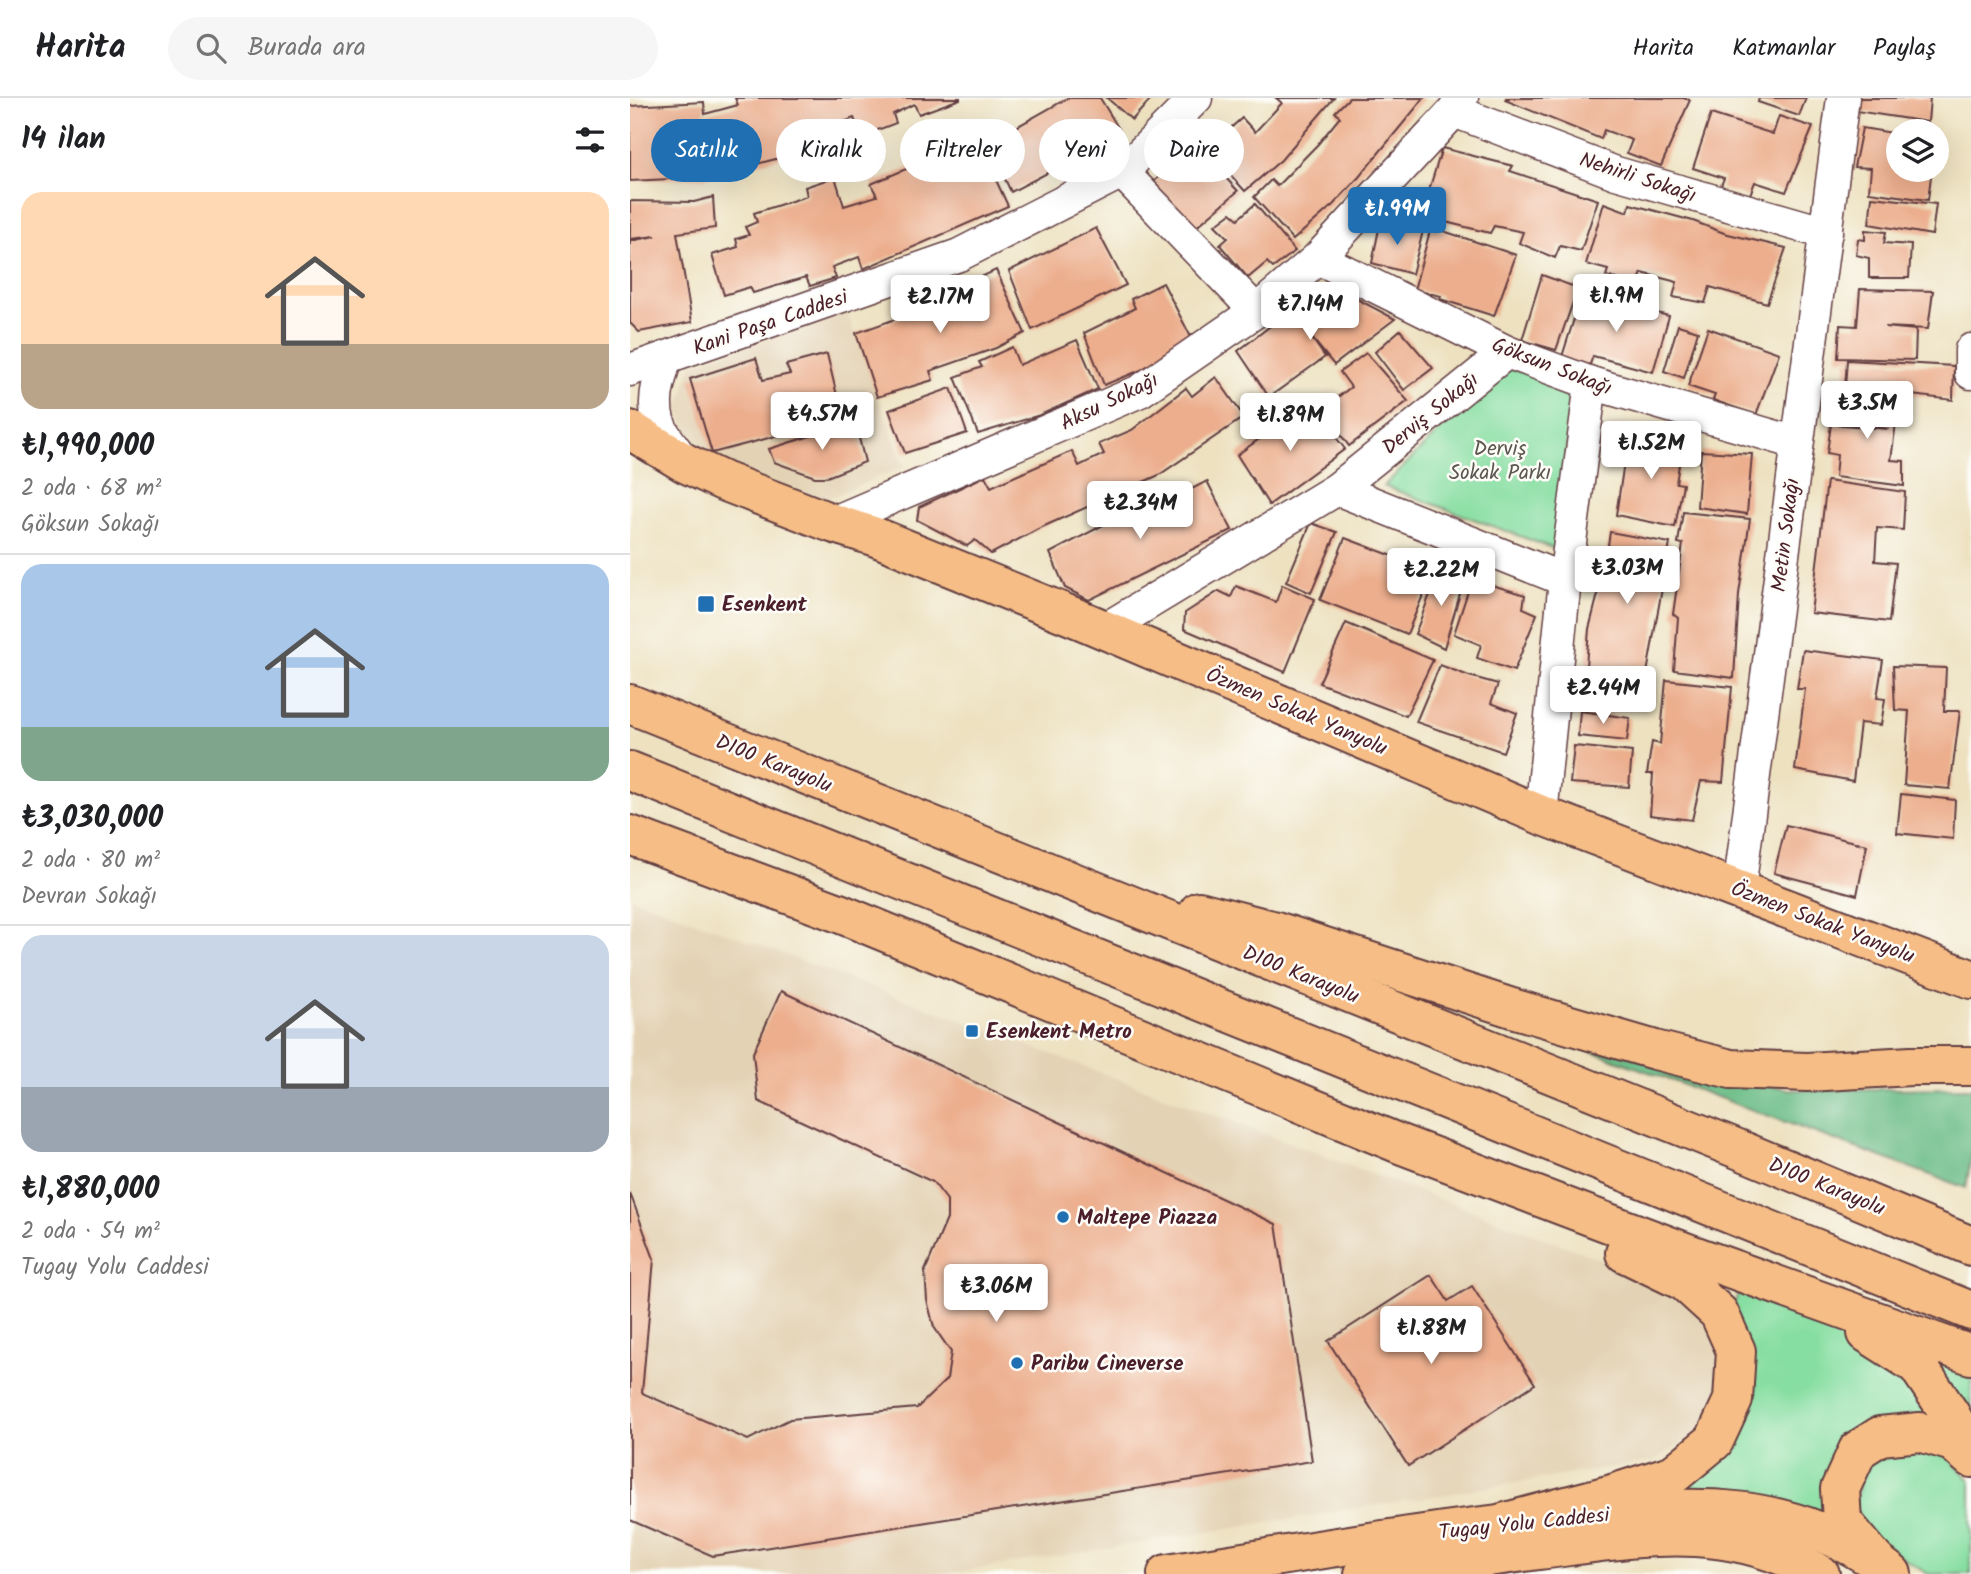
<!DOCTYPE html>
<html lang="tr">
<head>
<meta charset="utf-8">
<style>
	body { margin:0; font-family:Kalam,sans-serif; background:#f6f6f6; color:#202124; height:100vh; display:flex; flex-direction:column; font-size:26px; white-space:nowrap }
	* { box-sizing:border-box; margin:0 }
	p { font-size:23px; color:#757577 }
	.icon { flex:none; width:38px; height:38px; fill:none; stroke:currentColor; stroke-width:2; stroke-linecap:round; stroke-linejoin:round }
	.map { position:relative; flex:1; overflow:hidden }
	.drawer { display:flex; flex-direction:column; background:#fff; width:630px }
	.drawer>* { flex:none }
	.banner { position:absolute; left:21px; top:21px; width:665px; height:63px; display:flex; gap:14px }
	.buttons { position:absolute; left:1256px; top:21px; display:grid; gap:14px }
	.buttons a { display:grid; place-items:center; width:63px; height:63px; border-radius:50%; background:#fff; box-shadow:0 7px 28px #0002; font-size:35px }
	.price { position:absolute; translate:-50% -60px; padding:0 16px; border-radius:7px; background:#fff; color:#222; font-size:23px; line-height:46px; filter:drop-shadow(0 2px 4px #0008) }
	.price::after { content:''; position:absolute; left:50%; top:42px; width:21px; height:16px; margin-left:-10px; background:inherit; clip-path:polygon(0 0,100% 0,50% 100%) }
	.price.selected { background:#1f6fb2; color:#fff }
	ul { padding:0; list-style:none }
	li { display:grid; align-content:center; gap:14px; height:371px; padding:0 21px }
	li+li { border-top:2px solid #e0e0e0 }
	li span { display:grid; place-items:center; height:217px; border-radius:21px; color:#555 }
	li>.icon { margin-inline-start:auto }
	span .icon { width:126px; height:126px; fill:#fffc; stroke-width:1 }
	li b { font-size:30px }
	h2 { display:flex; justify-content:space-between; align-items:center; height:84px; padding:0 21px; font-size:30px }
	.tag { padding:0 24px; border-radius:32px; background:#fff; box-shadow:0 7px 28px #0002; font-size:24px; line-height:63px }
	.tag.selected { background:#1f6fb2; color:#fff }
	header { display:flex; align-items:center; gap:42px; box-sizing:border-box; height:98px; padding:0 35px; background:#fff; border-bottom:2px solid #e0e0e0 }
	header strong { font-size:33px }
	nav { display:flex; gap:38px; margin-inline-start:auto; font-size:24px }
	.search { width:490px; height:63px; background:#f6f6f6; display:flex; align-items:center; gap:18px; box-sizing:border-box; padding:0 24px; border-radius:38px; color:#757577; font-size:26px }
	main { display:flex; flex:1; min-height:0 }
	.map>svg:first-child { display:block }
	.built { fill:#e3d2b4 }
	.green { fill:#87dea2; stroke:#687e66; stroke-width:2 }
	.forest { fill:#6dbd88; stroke:#5c6e5a; stroke-width:2 }
	.building { fill:#ecae8d }
	.lines { fill:none; stroke-linecap:round; stroke-linejoin:round }
	.minor-casing { stroke:#623c41; stroke-width:35 }
	.major-casing { stroke:#623c41; stroke-width:42 }
	.highway-casing { stroke:#623c41; stroke-width:42 }
	.minor { stroke:#fff; stroke-width:32 }
	.major { stroke:#f6be86; stroke-width:38 }
	.highway { stroke:#f6be86; stroke-width:38 }
	.poi-dot { fill:#1f6fb2; stroke:#fdfcf7; stroke-width:2.5 }
	.labels { text-anchor:middle; stroke-width:5; stroke-linejoin:round; paint-order:stroke }
	.street-label { font-size:21px; fill:#4a1f2b; stroke:#fdfcf7 }
	.park-label { font-size:21px; fill:#5c584f; stroke:#fdfcf7 }
	.poi-label { font-size:21px; font-weight:bold; fill:#4a1f2b; stroke:#fdfcf7; text-anchor:start }
</style>
</head>
<body>
<header>
<strong>Harita</strong>
<div class="search"><svg class="icon" aria-label="search" viewBox="0 0 24 24"><circle cx="10" cy="10" r="6"/><path d="M15 15l6 6"/></svg>Burada ara</div>
<nav><a>Harita</a><a>Katmanlar</a><a>Paylaş</a></nav>
</header>
<main>
<section class="drawer">
<h2>14 ilan<svg class="icon" aria-label="filters" viewBox="0 0 24 24"><path d="M4 7h16M4 17h16"/><circle cx="9" cy="7" r="2"/><circle cx="15" cy="17" r="2"/></svg></h2>
<ul>
<li><span style="background:linear-gradient(#ffd9b3 70%,#b9a48a 0)"><svg class="icon" aria-label="home" viewBox="0 0 24 24"><path d="M3 11l9-7 9 7M6 9v11h12V9"/></svg></span><div><b>₺1,990,000</b><p>2 oda · 68 m²</p><p>Göksun Sokağı</p></div></li>
<li><span style="background:linear-gradient(#a9c7e8 75%,#7fa58c 0)"><svg class="icon" aria-label="home" viewBox="0 0 24 24"><path d="M3 11l9-7 9 7M6 9v11h12V9"/></svg></span><div><b>₺3,030,000</b><p>2 oda · 80 m²</p><p>Devran Sokağı</p></div></li>
<li><span style="background:linear-gradient(#c9d6e8 70%,#9aa5b1 0)"><svg class="icon" aria-label="home" viewBox="0 0 24 24"><path d="M3 11l9-7 9 7M6 9v11h12V9"/></svg></span><div><b>₺1,880,000</b><p>2 oda · 54 m²</p><p>Tugay Yolu Caddesi</p></div></li>
</ul>
</section>
<div class="map">
<svg width="1341" height="1476" viewBox="0 0 1341 1476">
	<rect width="100%" height="100%" fill="#fdfcf7"/>
	<filter id="ink" filterUnits="userSpaceOnUse"><feTurbulence type="fractalNoise" baseFrequency=".0143" numOctaves="2"/><feDisplacementMap in="SourceGraphic" scale="14" xChannelSelector="R" yChannelSelector="G"/><feConvolveMatrix kernelMatrix="1 2 1 2 8 2 1 2 1" color-interpolation-filters="sRGB"/></filter>
	<filter id="wash" filterUnits="userSpaceOnUse"><feTurbulence type="fractalNoise" baseFrequency=".00686" numOctaves="4" result="noise"/><feDisplacementMap in="SourceGraphic" scale="28" xChannelSelector="R" yChannelSelector="G"/><feGaussianBlur stdDeviation="1.57" result="paint"/><feColorMatrix in="noise" values="0 0 0 0 0 0 0 0 0 0 0 0 0 0 0 0 0 1.4 0 .05"/><feComposite in="paint" operator="in"/></filter>
	<g filter="url(#wash)">
		<rect width="100%" height="100%" fill="#ede1c0"/>
		<g class="built">
			<polygon points="217,215 274,368 191,403 68,355 47,313 63,265"/>
			<polygon points="0,799 1040,1187 1073,1219 1090,1256 1094,1292 1080,1327 1023,1363 316,1476 0,1476"/>
		</g>
		<g class="green">
			<polygon points="873,269 944,288 925,451 754,388"/>
			<polygon points="1111,1189 1228,1240 1280,1280 1316,1328 1286,1318 1193,1418 1044,1396 1098,1350 1103,1208"/>
			<polygon points="1286,1253 1341,1277 1341,1315"/>
			<polygon points="1280,1345 1318,1359 1341,1383 1341,1476 1298,1476 1236,1437 1224,1406 1236,1364"/>
		</g>
		<polygon class="forest" points="942,946 1162,992 1341,990 1341,1058 1336,1090"/>
		<g id="blocks">
			<g class="building">
				<polygon points="105,0 330,0 330,1 289,16 284,6 263,16 266,25 232,38 224,20 188,34 190,44 153,59 123,67 115,46 79,58 81,79 0,83 0,8 74,4 75,16 108,7"/>
				<polygon points="438,0 470,0 492,36 381,94 358,45"/>
				<polygon points="477,0 522,0 502,22"/>
				<polygon points="646,0 704,0 651,62 615,93 577,51 612,20 625,34 652,5"/>
				<polygon points="719,0 794,0 729,79 703,107 663,142 624,99 641,82 647,88 688,46 710,19 705,14"/>
				<polygon points="876,0 1053,0 1060,2 1031,68 997,55 1002,42 974,32 971,41 875,2"/>
				<polygon points="1129,0 1176,0 1169,18 1128,4"/>
				<polygon points="1228,0 1300,0 1298,24 1226,13"/>
				<polygon points="1081,16 1143,36 1149,18 1183,29 1156,94 1125,84 1119,99 1090,90 1094,80 1063,70"/>
				<polygon points="1232,30 1269,36 1269,72 1295,72 1295,77 1301,78 1298,102 1239,94 1241,70 1224,69"/>
				<polygon points="348,43 378,108 233,171 229,159 202,169 206,180 180,188 176,179 123,195 120,189 94,197 82,157 108,149 106,141 119,137 115,129 127,124 124,115 177,98 175,89 205,79 214,108 247,98 241,86 283,68 288,79 313,69 310,61"/>
				<polygon points="565,47 608,93 563,132 520,87"/>
				<polygon points="812,50 883,68 880,73 968,102 951,153 930,148 925,160 889,145 893,134 864,128 860,135 791,118"/>
				<polygon points="83,99 85,130 47,135 62,224 9,234 0,225 0,143 26,138 0,141 0,103 64,104"/>
				<polygon points="1242,99 1306,106 1302,137 1239,126"/>
				<polygon points="974,105 998,114 1000,106 1063,123 1094,135 1156,150 1137,205 1080,189 1075,205 1043,199 1047,184 1012,175 1007,187 976,178 978,172 956,166"/>
				<polygon points="625,106 665,153 643,170 637,164 618,180 590,147 598,140 585,127 601,115 608,121"/>
				<polygon points="751,121 793,133 782,176 742,165"/>
				<polygon points="801,129 886,157 864,218 810,201 811,198 784,192"/>
				<polygon points="466,130 496,187 402,232 379,173"/>
				<polygon points="1235,132 1256,134 1254,145 1281,147 1279,180 1239,180 1239,160 1226,157 1228,141 1235,142"/>
				<polygon points="366,172 395,235 366,250 300,273 303,282 247,299 226,235 327,199 325,191"/>
				<polygon points="912,177 948,190 926,252 892,242"/>
				<polygon points="533,185 563,243 536,262 474,287 454,235 505,210 501,201"/>
				<polygon points="1230,191 1303,193 1298,231 1255,229 1286,232 1285,262 1208,260 1210,227 1227,228"/>
				<polygon points="979,194 1008,201 1006,210 1039,218 1023,274 963,258 958,272 931,262 949,205 970,214"/>
				<polygon points="725,200 765,221 704,267 681,239 695,259 639,299 608,253 661,212 669,223 695,204 706,218"/>
				<polygon points="1048,227 1068,233 1054,280 1034,273"/>
				<polygon points="1078,230 1149,255 1126,317 1083,302 1085,297 1058,288"/>
				<polygon points="770,232 803,270 774,292 745,254"/>
				<polygon points="447,242 468,291 410,317 348,336 325,279 352,269 349,264 382,249 389,267"/>
				<polygon points="736,255 778,303 719,348 692,311 721,289 710,274"/>
				<polygon points="197,256 210,310 148,329 150,337 82,355 60,281 126,260 133,282 160,276 156,267"/>
				<polygon points="1217,262 1324,268 1323,302 1215,289"/>
				<polygon points="586,279 614,319 529,377 410,430 361,456 345,442 337,448 287,422 289,409 355,378 361,389 442,353 449,368 474,356 469,346 502,332 556,290 562,298"/>
				<polygon points="321,290 337,335 275,355 259,312"/>
				<polygon points="1213,296 1269,302 1261,362 1274,363 1274,388 1205,379 1207,357 1197,355 1201,326 1259,331 1211,323"/>
				<polygon points="679,305 715,351 639,407 607,357"/>
				<polygon points="225,324 235,364 197,379 185,379 144,364 139,351"/>
				<polygon points="998,338 1053,343 1046,385 1053,386 1045,429 986,417"/>
				<polygon points="1071,353 1122,356 1117,416 1067,409"/>
				<polygon points="577,383 602,432 459,502 435,490 420,455 536,394 541,402"/>
				<polygon points="1197,383 1275,394 1273,432 1247,430 1245,463 1266,465 1259,524 1181,515"/>
				<polygon points="1053,414 1120,421 1109,496 1104,580 1044,572 1048,520 1043,516 1053,446 1048,445"/>
				<polygon points="681,425 707,434 681,495 656,484"/>
				<polygon points="980,434 1040,445 1016,581 956,568 959,531 974,473"/>
				<polygon points="715,440 803,473 777,536 690,502"/>
				<polygon points="810,470 835,479 814,550 785,536"/>
				<polygon points="842,481 895,497 893,510 907,516 884,573 847,560 851,547 824,536"/>
				<polygon points="652,487 685,501 655,574 554,531 555,515 589,493 601,499 606,488 646,504"/>
				<polygon points="716,525 803,562 776,618 689,585"/>
				<polygon points="1173,552 1253,562 1247,600 1255,601 1251,627 1230,625 1223,683 1165,672 1175,591 1167,591"/>
				<polygon points="810,567 839,578 868,586 861,605 887,615 873,654 786,624"/>
				<polygon points="1263,568 1316,570 1314,613 1330,613 1320,691 1274,687 1279,613 1265,612"/>
				<polygon points="1036,582 1102,589 1093,684 1071,683 1062,722 1020,717 1023,676 1017,676 1022,644 1030,646"/>
				<polygon points="950,613 1000,620 997,643 948,638"/>
				<polygon points="944,648 1002,654 999,689 940,685"/>
				<polygon points="1271,696 1325,702 1323,741 1267,735"/>
				<polygon points="1156,727 1237,747 1227,797 1144,775"/>
				<polygon points="151,893 646,1126 682,1363 83,1458 0,1422 0,1095 24,1161 12,1295 118,1342 160,1321 287,1310 317,1281 321,1254 304,1229 297,1202 295,1173 317,1121 317,1102 303,1084 128,1003 123,955"/>
				<polygon points="801,1177 818,1203 842,1188 905,1286 778,1368 698,1243"/>
			</g>
		</g>
	</g>
	<g filter="url(#ink)">
		<use href="#blocks" fill-opacity="0" stroke="#623c41" stroke-width="2"/>
		<g class="lines">
			<defs>
				<g id="minor">
					<polyline points="824,13 986,75 1196,135"/>
					<polyline points="492,74 626,213"/>
					<polyline points="688,160 877,254 961,285 1167,345"/>
					<polyline points="1341,252 1341,275"/>
					<path d="M 36,260 C 29,282 20,307 31,330 C 36,341 46,352 53,362"/>
					<polyline points="0,272 329,157 492,74 566,0"/>
					<polyline points="707,391 935,482"/>
					<polyline points="202,425 510,293 626,213 688,160 824,13 832,0"/>
					<polyline points="474,532 707,391 877,254"/>
					<polyline points="911,717 935,482 961,285"/>
					<polyline points="1109,792 1213,0"/>
				</g>
				<g id="major">
					<polyline points="0,332 55,365 93,383 202,425 246,439 449,521 911,717 1341,881"/>
					<path d="M 537,1476 C 673,1455 810,1430 947,1418 C 1001,1414 1053,1407 1106,1413 C 1161,1419 1220,1440 1262,1476"/>
					<path d="M 734,1476 C 792,1468 850,1460 909,1452 C 1012,1439 1095,1421 1190,1476"/>
				</g>
				<g id="highway">
					<polyline points="0,606 1108,1051 1341,1148"/>
					<polyline points="0,673 1341,1213"/>
					<polyline points="0,737 209,815 770,1046 1063,1157 1341,1257"/>
					<polyline points="569,813 646,833 882,910 1025,952 1101,971 1177,974 1281,968 1341,968"/>
					<polyline points="1237,1235 1287,1267 1320,1316 1341,1354"/>
					<polyline points="872,1425 982,1396 1044,1376 1084,1343 1103,1302 1106,1253 1089,1215 1055,1184 995,1155"/>
					<polyline points="1244,1461 1212,1423 1210,1391 1228,1352 1250,1338 1290,1334 1323,1344 1341,1360"/>
				</g>
			</defs>
			<use href="#minor" class="minor-casing"/>
			<use href="#major" class="major-casing"/>
			<use href="#highway" class="highway-casing"/>
			<use href="#minor" class="minor"/>
			<use href="#major" class="major"/>
			<use href="#highway" class="highway"/>
		</g>
	</g>
	<g class="poi-dot">
		<rect x="67" y="497" width="18" height="18" rx="3.5"/>
		<rect x="335" y="926" width="14" height="14" rx="3.5"/>
		<circle cx="433" cy="1119" r="7"/>
		<circle cx="387" cy="1265" r="7"/>
	</g>
	<g class="labels">
		<g class="street-label">
			<text transform="translate(1008 79) rotate(18)" y="7">Nehirli Sokağı</text>
			<text transform="translate(140 224) rotate(-19)" y="7">Kani Paşa Caddesi</text>
			<text transform="translate(922 268) rotate(21)" y="7">Göksun Sokağı</text>
			<text transform="translate(479 303) rotate(-26)" y="7">Aksu Sokağı</text>
			<text transform="translate(800 315) rotate(-39)" y="7">Derviş Sokağı</text>
			<text transform="translate(1155 437) rotate(-83)" y="7">Metin Sokağı</text>
			<text transform="translate(667 613) rotate(23)" y="7">Özmen Sokak Yanyolu</text>
			<text transform="translate(144 665) rotate(22)" y="7">D100 Karayolu</text>
			<text transform="translate(1193 824) rotate(21)" y="7">Özmen Sokak Yanyolu</text>
			<text transform="translate(671 876) rotate(22)" y="7">D100 Karayolu</text>
			<text transform="translate(1197 1088) rotate(22)" y="7">D100 Karayolu</text>
			<text transform="translate(894 1425) rotate(-6)" y="7">Tugay Yolu Caddesi</text>
		</g>
		<g class="park-label">
			<text x="870" y="357">Derviş<tspan x="870" dy="24">Sokak Parkı</tspan></text>
		</g>
		<g class="poi-label">
			<text x="92" y="513">Esenkent</text>
			<text x="356" y="940">Esenkent Metro</text>
			<text x="447" y="1126">Maltepe Piazza</text>
			<text x="401" y="1272">Paribu Cineverse</text>
		</g>
	</g>
</svg>
<div class="buttons">
<a><svg class="icon" aria-label="layers" viewBox="0 0 24 24"><path d="M12 4l9 5-9 5-9-5zM3 14l9 5 9-5"/></svg></a>
</div>
<b class="price selected" style="left:767px;top:149px">₺1.99M</b>
<b class="price" style="left:986px;top:236px">₺1.9M</b>
<b class="price" style="left:310px;top:237px">₺2.17M</b>
<b class="price" style="left:680px;top:244px">₺7.14M</b>
<b class="price" style="left:1237px;top:343px">₺3.5M</b>
<b class="price" style="left:192px;top:354px">₺4.57M</b>
<b class="price" style="left:660px;top:355px">₺1.89M</b>
<b class="price" style="left:1021px;top:383px">₺1.52M</b>
<b class="price" style="left:510px;top:443px">₺2.34M</b>
<b class="price" style="left:997px;top:508px">₺3.03M</b>
<b class="price" style="left:811px;top:510px">₺2.22M</b>
<b class="price" style="left:973px;top:628px">₺2.44M</b>
<b class="price" style="left:366px;top:1226px">₺3.06M</b>
<b class="price" style="left:801px;top:1268px">₺1.88M</b>
<div class="banner">
<a class="tag selected">Satılık</a>
<a class="tag">Kiralık</a>
<a class="tag">Filtreler</a>
<a class="tag">Yeni</a>
<a class="tag">Daire</a>
</div>
</div>
</main>
</body>
</html>
